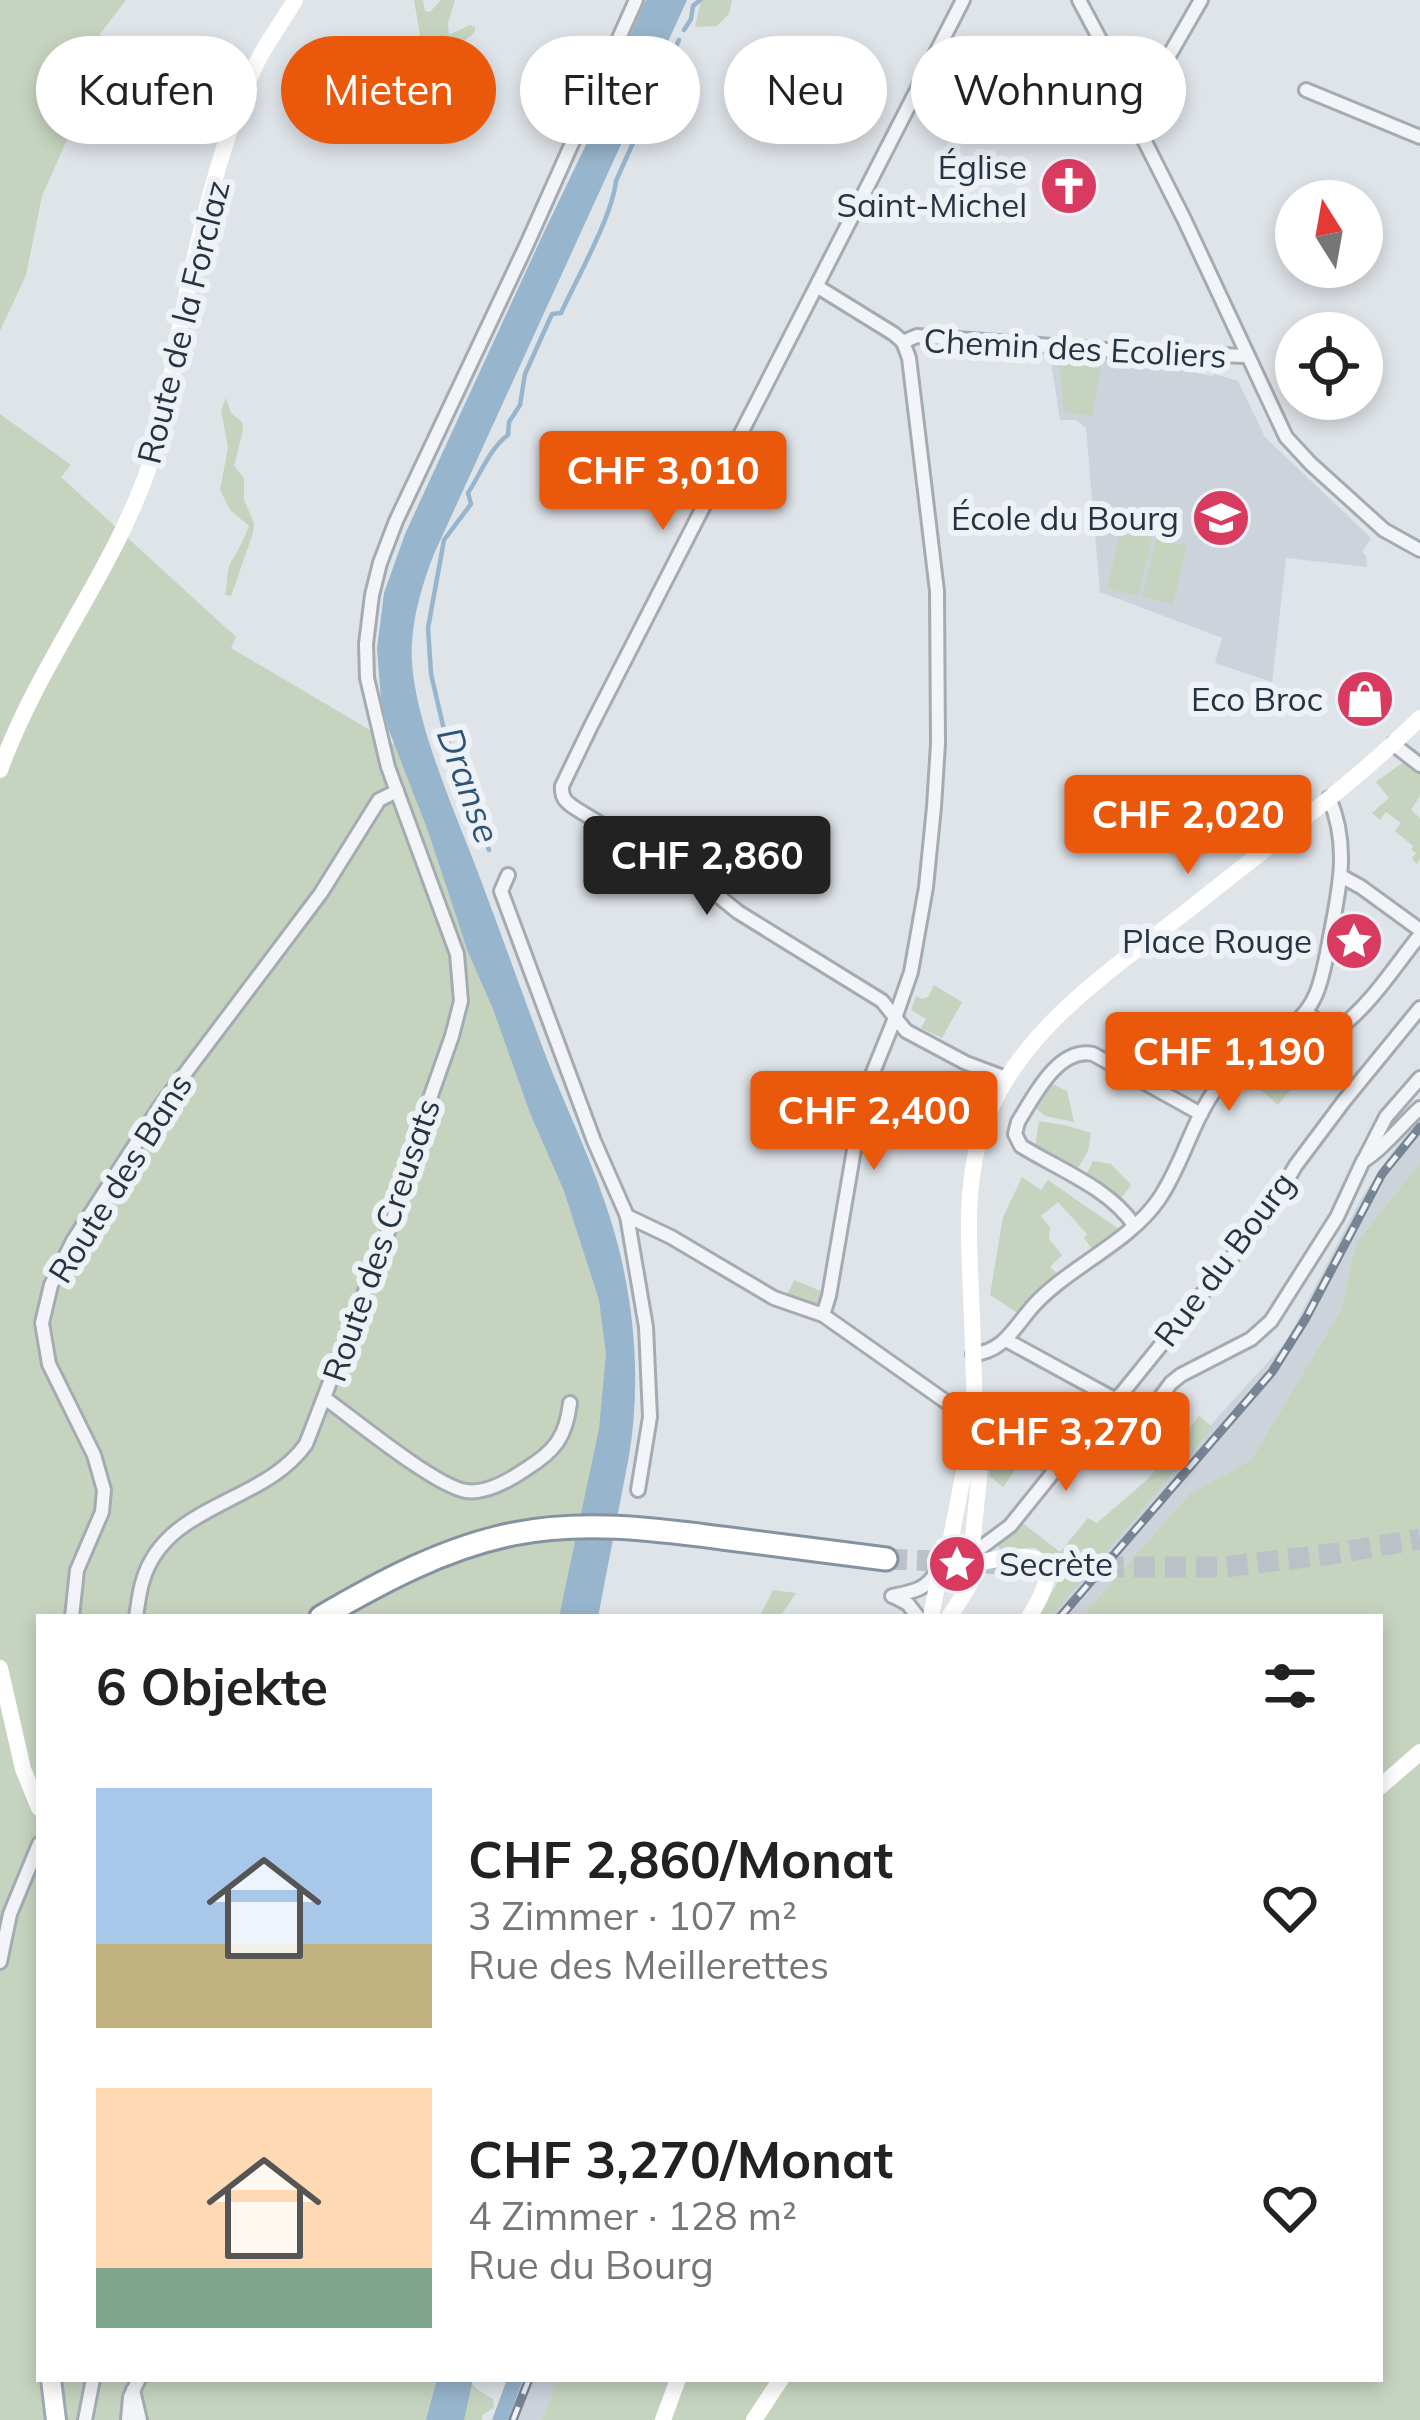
<!DOCTYPE html>
<html lang="de">
<head>
<meta charset="utf-8">
<style>
	body { margin:0; font-family:Mulish,sans-serif; background:#f6f6f6; color:#222; height:100vh; display:flex; flex-direction:column; font-size:45px; white-space:nowrap }
	* { box-sizing:border-box; margin:0 }
	p { font-size:39px; color:#767676 }
	.icon { flex:none; width:66px; height:66px; fill:none; stroke:currentColor; stroke-width:2; stroke-linecap:round; stroke-linejoin:round }
	.map { position:relative; flex:1; overflow:hidden }
	.details { position:absolute; left:36px; top:1614px; width:1347px; height:768px; display:flex; flex-direction:column; background:#fff; border-radius:0px; box-shadow:0 6px 18px #0003 }
	.details>* { flex:none }
	.guide { position:absolute; left:36px; top:36px; width:1350px; height:108px; display:flex; gap:24px }
	.needle { width:78px; rotate:349deg }
	.tools { position:absolute; left:1275px; top:180px; display:grid; gap:24px }
	.tools a { display:grid; place-items:center; width:108px; height:108px; border-radius:50%; background:#fff; box-shadow:0 6px 18px #0003; font-size:60px }
	.price { position:absolute; translate:-50% -102px; padding:0 27px; border-radius:12px; background:#ea580c; color:#fff; font-size:39px; line-height:78px; filter:drop-shadow(0 3px 6px #0008) }
	.price::after { content:''; position:absolute; left:50%; top:72px; width:36px; height:27px; margin-left:-18px; background:inherit; clip-path:polygon(0 0,100% 0,50% 100%) }
	.price.on { background:#222; color:#fff }
	ul { padding:0; list-style:none }
	li { display:flex; align-items:center; gap:36px; height:300px; padding:0 60px }
	li span { display:grid; place-items:center; flex:none; width:336px; height:240px; border-radius:0px; color:#555 }
	li>.icon { margin-inline-start:auto }
	span .icon { width:144px; height:144px; fill:#fffc; stroke-width:1 }
	li b { font-size:51px }
	h2 { display:flex; justify-content:space-between; align-items:center; height:144px; padding:0 60px; font-size:51px }
	.pill { padding:0 42px; border-radius:54px; background:#fff; box-shadow:0 6px 18px #0003; font-size:42px; line-height:108px }
	.pill.on { background:#ea580c; color:#fff }
	.map>svg:first-child { display:block }
	.built { fill:#ccd3db }
	.green { fill:#c6d4bf }
	.water { fill:#97b5cc }
	.lines { fill:none; stroke-linecap:round; stroke-linejoin:round }
	.stream { stroke:#97b5cc; stroke-width:4.5 }
	.canal { stroke:#97b5cc; stroke-width:15 }
	.highway-tunnel { stroke:#bac1c7; stroke-width:21; stroke-dasharray:21 10; stroke-linecap:butt }
	.street-casing { stroke:#a4abb3; stroke-width:18 }
	.primary-casing { stroke:#9da9b6; stroke-width:24 }
	.highway-casing { stroke:#8592a1; stroke-width:27 }
	.street { stroke:#f2f4f7; stroke-width:12 }
	.secondary { stroke:#fff; stroke-width:16 }
	.primary { stroke:#fff; stroke-width:18 }
	.highway { stroke:#fff; stroke-width:21 }
	.rail-casing { stroke:#778494; stroke-width:9 }
	.rail { stroke:#eef2f7; stroke-width:4.5; stroke-dasharray:14; stroke-linecap:butt }
	.labels { text-anchor:middle; stroke-width:12; stroke-linejoin:round; paint-order:stroke }
	.poi-label { font-size:33px; fill:#263341; stroke:#eef2f7; text-anchor:end }
	.street-label { font-size:33px; fill:#263341; stroke:#eef2f7 }
	.water-label { font-size:36px; font-style:italic; fill:#2e5578; stroke:#eef2f7 }
</style>
</head>
<body>
<div class="map">
<svg width="1420" height="2420" viewBox="0 0 1420 2420">
	<rect width="100%" height="100%" fill="#dfe4e9"/>
	<g class="built">
		<polygon points="1050,355 1176,362 1191,372 1213,376 1214,374 1238,381 1265,437 1371,538 1362,552 1366,556 1367,567 1286,558 1272,682 1215,663 1222,638 1100,592 1086,428 1076,420 1060,420"/>
		<polygon points="1420,1118 1420,1162 1356,1243 1341,1310 1251,1460 1189,1494 1081,1617 1041,1617 1144,1490 1171,1478 1188,1450 1286,1342 1361,1199 1391,1153"/>
		<polygon points="523,2379 558,2379 542,2420 507,2420"/>
	</g>
	<g class="green">
		<polygon points="0,0 126,0 100,34 101,104 66,142 42,196 26,275 0,331"/>
		<path d="M 414,0 L 423,0 L 425,11 L 430,12 L 441,0 L 455,0 L 448,23 L 449,35 L 470,25 L 475,27 L 475,32 L 462,43 L 460,72 L 456,74 L 449,72 L 438,60 L 431,62 C 417,85 434,93 440,111 L 439,116 L 434,117 L 419,109 L 371,100 L 366,95 L 368,91 C 430,62 425,65 414,0 Z"/>
		<polygon points="701,0 732,0 729,14 717,26 695,27"/>
		<polygon points="1059,359 1102,361 1092,416 1064,412"/>
		<path d="M 226,398 L 231,413 L 242,422 L 243,430 L 234,466 L 244,478 L 244,500 L 254,523 L 253,533 L 231,596 L 225,595 C 228,585 226,574 230,564 C 237,551 244,540 249,526 L 230,510 L 220,490 L 228,447 L 221,410 Z"/>
		<polygon points="0,414 71,465 61,477 236,637 231,648 419,759 603,1261 616,1349 583,1617 39,1617 39,2379 452,2379 438,2420 0,2420"/>
		<polygon points="1121,530 1152,538 1138,596 1107,589"/>
		<polygon points="1156,539 1187,546 1173,604 1142,597"/>
		<polygon points="1406,760 1420,770 1420,796 1411,810 1420,818 1420,859 1417,864 1412,858 1416,853 1411,849 1413,846 1395,831 1401,823 1386,812 1380,820 1372,813 1389,798 1376,782"/>
		<polygon points="934,985 962,1002 942,1038 921,1028 926,1019 911,1010 916,996 922,999 928,997"/>
		<polygon points="1272,1048 1299,1066 1293,1072 1300,1078 1278,1105 1241,1072"/>
		<polygon points="1050,1083 1067,1091 1074,1122 1045,1116 1034,1107"/>
		<polygon points="1039,1121 1065,1125 1091,1133 1088,1151 1078,1168 1035,1147"/>
		<polygon points="1093,1161 1111,1164 1131,1185 1121,1198 1085,1177"/>
		<polygon points="1420,1162 1420,2420 542,2420 558,2379 1380,2379 1380,1617 1081,1617 1189,1494 1251,1460 1341,1310 1356,1243"/>
		<polygon points="1022,1177 1041,1190 1048,1180 1120,1230 1096,1250 1093,1250 1084,1238 1087,1234 1058,1202 1041,1216 1050,1227 1049,1239 1062,1255 1050,1267 1059,1275 1019,1314 990,1295 1003,1217"/>
		<polygon points="794,1280 826,1293 824,1300 810,1305 784,1300"/>
		<polygon points="1199,1416 1213,1427 1050,1617 1036,1617 1057,1584 1057,1564 1036,1548 1000,1550 998,1544 1024,1524 1060,1552 1088,1518 1097,1523 1148,1479"/>
		<polygon points="988,1419 1014,1437 1018,1434 1037,1447 1050,1432 1064,1443 1042,1472 1039,1470 1044,1457 1039,1453 1033,1455 1028,1452 1003,1487 990,1476"/>
		<polygon points="773,1590 796,1593 780,1617 759,1617"/>
		<polygon points="468,2379 478,2390 493,2399 494,2408 482,2415 482,2420 452,2420"/>
	</g>
	<g class="water">
		<path d="M 646,0 L 687,0 L 434,554 C 423,582 414,612 412,642 C 407,706 454,809 477,870 C 501,933 523,996 547,1059 C 570,1117 600,1178 616,1238 C 635,1307 641,1385 629,1456 L 598,1617 L 559,1617 L 599,1429 L 606,1354 L 599,1300 L 564,1191 L 530,1113 L 493,1009 L 468,952 L 428,831 L 388,728 L 381,700 L 377,649 L 384,593 L 405,534 L 545,230 L 607,101 L 623,51 Z"/>
		<polygon points="437,2379 473,2379 464,2420 426,2420"/>
	</g>
	<g class="lines">
		<g class="stream">
			<polyline points="684,30 691,19 693,6 700,0"/>
			<path d="M 489,850 L 445,734 L 431,674 L 428,628 L 444,540 L 471,504 L 468,493 C 481,473 490,448 508,435 L 509,422 L 520,405 L 525,374 L 552,314 L 561,313 C 577,278 612,217 616,181 L 679,40"/>
		</g>
		<polyline class="canal" points="500,2420 515,2379"/>
		<polyline class="highway-tunnel" points="886,1559 1079,1567 1225,1567 1331,1554 1420,1539"/>
		<defs>
			<g id="street">
				<path d="M 963,0 L 591,726 L 562,786 C 561,799 567,803 578,810 L 716,894 L 738,912 L 882,1001 L 906,1031 L 966,1063 L 1006,1078"/>
				<polyline points="1079,0 1128,92 1134,120 1184,219 1286,437 1311,464 1384,530 1420,550"/>
				<polyline points="1306,90 1420,137"/>
				<polyline points="1128,92 1152,80 1159,73 1201,0"/>
				<polyline points="818,287 894,334 903,342 909,358 937,591 938,744 934,807 926,887 911,972 895,1018 863,1097 829,1296 823,1315"/>
				<polyline points="903,342 917,336 1132,352 1246,356"/>
				<polyline points="1393,744 1420,765"/>
				<polyline points="508,875 501,891 594,1141 627,1216 671,1237 774,1298 823,1315 945,1401 965,1412 975,1413"/>
				<polyline points="1341,876 1361,887 1420,930"/>
				<path d="M 1306,1012 L 1332,1033 C 1367,1011 1394,967 1420,935"/>
				<polyline points="1364,1160 1386,1117 1420,1078"/>
				<polyline points="627,1216 646,1327 650,1417 638,1490"/>
				<path d="M 1134,1225 C 1109,1188 1058,1169 1021,1146 L 1015,1134 L 1018,1122 C 1034,1096 1058,1047 1093,1054 L 1201,1114"/>
				<polyline points="1006,1340 1116,1400"/>
				<path d="M 973,1354 C 1004,1352 1015,1326 1034,1305 C 1070,1266 1129,1243 1159,1199 C 1183,1164 1192,1120 1218,1086 C 1245,1050 1298,1037 1316,994 C 1324,975 1327,952 1331,932 C 1340,886 1349,843 1329,798"/>
				<path d="M 326,1399 C 355,1420 435,1486 466,1491 C 486,1494 510,1480 526,1469 C 555,1451 566,1437 570,1403"/>
				<path d="M 1106,1410 L 1136,1430 L 1171,1383 L 1181,1375 L 1251,1339 L 1271,1321 L 1337,1217 L 1363,1161 C 1383,1149 1402,1124 1420,1108"/>
				<path d="M 975,1552 L 1010,1526 L 1081,1438 C 1086,1410 1105,1412 1123,1392 L 1267,1214 L 1296,1165 L 1344,1101 L 1420,1008"/>
				<path d="M 892,1596 C 911,1592 927,1590 936,1572"/>
				<polyline points="893,1596 908,1604 918,1617"/>
				<polyline points="72,1617 77,1570 102,1512 104,1490 94,1455 49,1364 42,1323 51,1285 73,1241 159,1108 321,893 379,800 397,791"/>
				<path d="M 136,1617 C 138,1605 139,1592 143,1580 C 166,1503 264,1504 306,1444 L 403,1193 L 418,1149 L 423,1118 L 452,1036 L 461,1001 L 457,954 L 388,767 L 367,678 L 366,644 L 372,595 L 380,563 L 396,521 L 527,244 L 636,0"/>
				<polyline points="0,1962 10,1914 39,1844"/>
				<polyline points="133,2390 140,2420"/>
				<polyline points="85,2420 93,2379"/>
				<polyline points="128,2420 130,2397 139,2379"/>
			</g>
			<polyline id="primary" points="51,2379 56,2420"/>
			<path id="highway" d="M 321,1617 C 381,1582 444,1548 513,1534 C 583,1520 652,1529 722,1538 C 777,1545 831,1552 886,1559"/>
		</defs>
		<use href="#street" class="street-casing"/>
		<use href="#primary" class="primary-casing"/>
		<use href="#highway" class="highway-casing"/>
		<use href="#street" class="street"/>
		<g class="secondary">
			<path d="M 0,770 C 38,664 112,574 149,467 C 167,416 173,360 184,307 C 200,229 223,133 257,62 C 268,40 283,21 295,0"/>
			<polyline points="950,1543 971,1435"/>
			<path d="M 972,1547 L 979,1478 L 979,1449 L 975,1422 C 974,1380 973,1337 971,1295 C 969,1244 965,1191 979,1141 C 1008,1034 1114,969 1196,904 C 1272,843 1351,786 1420,718"/>
			<path d="M 978,1563 C 1033,1550 1070,1553 1029,1617"/>
			<polyline points="931,1617 939,1576"/>
			<path d="M 949,1617 C 959,1600 990,1564 971,1547 C 962,1539 953,1542 943,1546 L 935,1561 L 939,1576 L 953,1585 L 969,1582"/>
			<polyline points="0,1668 23,1769 39,1808"/>
			<polyline points="1380,1787 1420,1752"/>
			<polyline points="663,2420 678,2379"/>
			<polyline points="754,2420 781,2379"/>
		</g>
		<use href="#primary" class="primary"/>
		<use href="#highway" class="highway"/>
		<defs>
			<g id="rail">
				<polyline points="1060,1617 1272,1372 1306,1318 1382,1174 1420,1127"/>
				<polyline points="513,2420 529,2379"/>
			</g>
		</defs>
		<use href="#rail" class="rail-casing"/>
		<use href="#rail" class="rail"/>
	</g>
	<defs>
		<symbol id="church-disc" viewBox="-11 -11 22 22"><circle r="9.5" fill="#d83a60" stroke="#eef2f7"/><path d="M-1.2-6h2.4v3.5h3.3v2.4h-3.3V6h-2.4V-.1h-3.3v-2.4h3.3Z" fill="#fff"/></symbol>
		<symbol id="school-disc" viewBox="-11 -11 22 22"><circle r="9.5" fill="#d83a60" stroke="#eef2f7"/><path d="M0-5L7-2L0 1L-7-2ZM-4 1L0 2.5L4 1V4Q0 6-4 4Z" fill="#fff"/></symbol>
		<symbol id="shop-disc" viewBox="-11 -11 22 22"><circle r="9.5" fill="#d83a60" stroke="#eef2f7"/><path d="M-5-2.5h2.3a2.7 3.5 0 0 1 5.4 0H5L5.5 6h-11ZM-1.5-2.5h3a1.5 2.3 0 0 0-3 0Z" fill="#fff"/></symbol>
		<symbol id="sight-disc" viewBox="-11 -11 22 22"><circle r="9.5" fill="#d83a60" stroke="#eef2f7"/><path d="M0-6L1.8-2.2L6-1.7L2.9 1.2L3.7 5.4L0 3.3L-3.7 5.4L-2.9 1.2L-6-1.7L-1.8-2.2Z" fill="#fff"/></symbol>
	</defs>
	<g fill-rule="evenodd">
		<use href="#church-disc" x="1036" y="153" width="66" height="66"/>
		<use href="#school-disc" x="1188" y="485" width="66" height="66"/>
		<use href="#shop-disc" x="1332" y="666" width="66" height="66"/>
		<use href="#sight-disc" x="1321" y="908" width="66" height="66"/>
		<use href="#sight-disc" x="924" y="1531" width="66" height="66"/>
	</g>
	<g class="labels">
		<g class="poi-label">
			<text x="1027" y="179">Église<tspan x="1027" dy="38">Saint-Michel</tspan></text>
			<text x="1179" y="530">École du Bourg</text>
			<text x="1323" y="711">Eco Broc</text>
			<text x="1312" y="953">Place Rouge</text>
			<text x="999" y="1576" text-anchor="start">Secrète</text>
		</g>
		<g class="street-label">
			<text transform="translate(183 322) rotate(-76)" y="12">Route de la Forclaz</text>
			<text transform="translate(1075 348) rotate(3)" y="12">Chemin des Ecoliers</text>
			<text transform="translate(120 1178) rotate(-58)" y="12">Route des Bans</text>
			<text transform="translate(381 1240) rotate(-71)" y="12">Route des Creusats</text>
			<text transform="translate(1224 1259) rotate(-53)" y="12">Rue du Bourg</text>
		</g>
		<g class="water-label">
			<text transform="translate(469 785) rotate(70)" y="13">Dranse</text>
		</g>
	</g>
</svg>
<div class="tools">
<a><svg class="needle" viewBox="-14 -14 28 28"><path d="M0-13l5 13h-10z" fill="#e53935"/><path d="M0 13l5-13h-10z" fill="#767676"/></svg></a>
<a><svg class="icon" aria-label="locate" viewBox="0 0 24 24"><circle cx="12" cy="12" r="6"/><path d="M12 2v4M12 18v4M2 12h4M18 12h4"/></svg></a>
</div>
<b class="price" style="left:663px;top:533px">CHF 3,010</b>
<b class="price" style="left:1188px;top:877px">CHF 2,020</b>
<b class="price on" style="left:707px;top:918px">CHF 2,860</b>
<b class="price" style="left:1229px;top:1114px">CHF 1,190</b>
<b class="price" style="left:874px;top:1173px">CHF 2,400</b>
<b class="price" style="left:1066px;top:1494px">CHF 3,270</b>
<div class="guide">
<a class="pill">Kaufen</a>
<a class="pill on">Mieten</a>
<a class="pill">Filter</a>
<a class="pill">Neu</a>
<a class="pill">Wohnung</a>
</div>
<section class="details">
<h2>6 Objekte<svg class="icon" aria-label="filters" viewBox="0 0 24 24"><path d="M4 7h16M4 17h16"/><circle cx="9" cy="7" r="2"/><circle cx="15" cy="17" r="2"/></svg></h2>
<ul>
<li><span style="background:linear-gradient(#a9c7e8 65%,#c2b280 0)"><svg class="icon" aria-label="home" viewBox="0 0 24 24"><path d="M3 11l9-7 9 7M6 9v11h12V9"/></svg></span><div><b>CHF 2,860/Monat</b><p>3 Zimmer · 107 m²</p><p>Rue des Meillerettes</p></div><svg class="icon" aria-label="heart" viewBox="0 0 24 24"><path d="M12 20l-8-8c-3-5 5-10 8-4 3-6 11-1 8 4z"/></svg></li>
<li><span style="background:linear-gradient(#ffd9b3 75%,#7fa58c 0)"><svg class="icon" aria-label="home" viewBox="0 0 24 24"><path d="M3 11l9-7 9 7M6 9v11h12V9"/></svg></span><div><b>CHF 3,270/Monat</b><p>4 Zimmer · 128 m²</p><p>Rue du Bourg</p></div><svg class="icon" aria-label="heart" viewBox="0 0 24 24"><path d="M12 20l-8-8c-3-5 5-10 8-4 3-6 11-1 8 4z"/></svg></li>
</ul>
</section>
</div>
</body>
</html>
